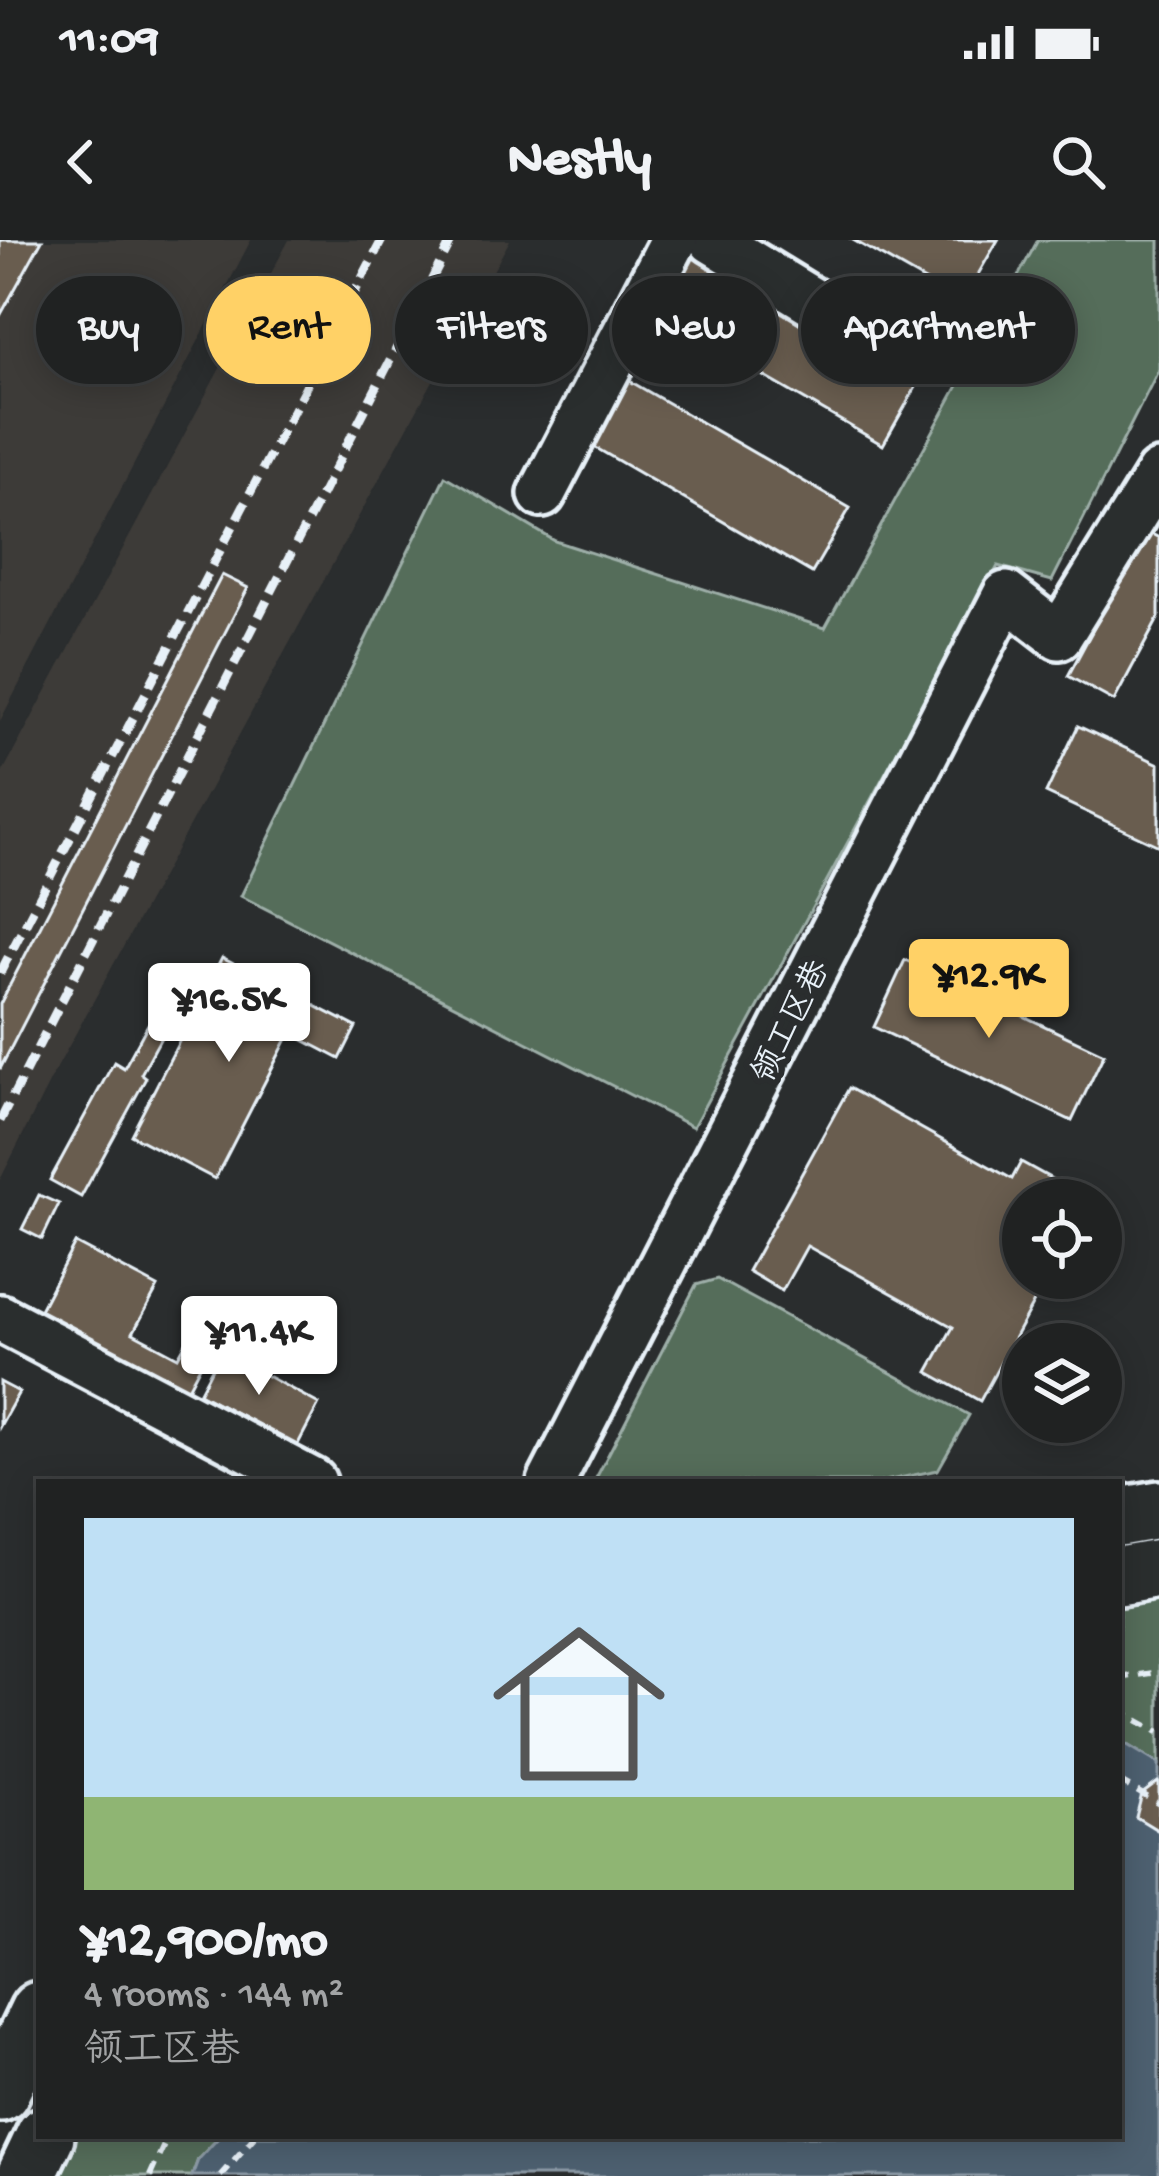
<!DOCTYPE html>
<html lang="en">
<head>
<meta charset="utf-8">
<style>
	body { margin:0; font-family:"Gochi Hand","LXGW WenKai TC",sans-serif; background:#282a2a; color:#f1f3f6; height:100vh; display:flex; flex-direction:column; font-size:45px; white-space:nowrap }
	* { box-sizing:border-box; margin:0 }
	p { font-size:39px; color:#a2a4a5 }
	.icon { flex:none; width:66px; height:66px; fill:none; stroke:currentColor; stroke-width:2; stroke-linecap:round; stroke-linejoin:round }
	.map { position:relative; flex:1; overflow:hidden }
	.details { position:absolute; left:36px; top:1239px; width:1086px; height:660px; display:flex; flex-direction:column; background:#202222; border-radius:0px; box-shadow:0 6px 30px #0003,0 0 0 3px #3d3f40 }
	.details>* { flex:none }
	.banner { position:absolute; left:36px; top:36px; width:1089px; height:108px; display:flex; gap:24px }
	.fabs { position:absolute; left:1002px; top:939px; display:grid; gap:24px }
	.fabs a { display:grid; place-items:center; width:120px; height:120px; border-radius:50%; background:#202222; box-shadow:0 6px 30px #0003,0 0 0 3px #3d3f40; font-size:60px }
	.price { position:absolute; translate:-50% -102px; padding:0 27px; border-radius:12px; background:#fff; color:#222; font-size:39px; line-height:78px; filter:drop-shadow(0 3px 6px #0008) }
	.price::after { content:''; position:absolute; left:50%; top:72px; width:36px; height:27px; margin-left:-18px; background:inherit; clip-path:polygon(0 0,100% 0,50% 100%) }
	.price.on { background:#ffd166; color:#111 }
	ul { padding:0; list-style:none }
	li { display:grid; align-content:center; gap:24px; height:636px; padding:0 48px }
	li+li { border-top:3px solid #3d3f40 }
	li span { display:grid; place-items:center; height:372px; border-radius:0px; color:#555 }
	li>.icon { margin-inline-start:auto }
	span .icon { width:216px; height:216px; fill:#fffc; stroke-width:1 }
	li b { font-size:51px }
	.tag { padding:0 42px; border-radius:54px; background:#202222; box-shadow:0 6px 30px #0003,0 0 0 3px #3d3f40; font-size:42px; line-height:108px }
	.tag.on { background:#ffd166; color:#111 }
	.status { display:flex; justify-content:space-between; align-items:center; height:84px; padding:0 60px; background:#202222; direction:ltr }
	.status svg { height:33px; fill:currentColor }
	header { display:flex; justify-content:space-between; align-items:center; height:156px; padding:0 48px; background:#202222; font-size:54px; font-weight:700 }
	.map>svg:first-child { display:block }
	.built { fill:#3d3b38 }
	.green { fill:#546d5a; stroke:#9eafa9; stroke-width:3 }
	.water { fill:#4e6070; stroke:#8c9aa6; stroke-width:3 }
	.building { fill:#695d50; stroke:#e8f1f8; stroke-width:3 }
	.lines { fill:none; stroke-linecap:round; stroke-linejoin:round }
	.minor-casing { stroke:#e8f1f8; stroke-width:54 }
	.major-casing { stroke:#e8f1f8; stroke-width:66 }
	.path { stroke:#e8f1f8; stroke-width:6; stroke-dasharray:12 9; stroke-linecap:butt }
	.minor { stroke:#2a2d2e; stroke-width:45 }
	.major { stroke:#2a2d2e; stroke-width:57 }
	.rail { stroke:#e8f1f8; stroke-width:9; stroke-dasharray:18 9; stroke-linecap:butt }
	.labels { text-anchor:middle; stroke-width:12; stroke-linejoin:round; paint-order:stroke }
	.street-label { font-size:33px; fill:#e8f1f8; stroke:#2a2d2e }
</style>
</head>
<body>
<div class="status"><b>11:09</b><svg viewBox="0 0 49 12"><path d="M0 12V9h3v3zM5 12V6h3v6zM10 12V3h3v9zM15 12V0h3v12zM26 1h20v11H26zM47 4h2v5h-2z"/></svg></div>
<header><svg class="icon" aria-label="back" viewBox="0 0 24 24"><path d="M15 5l-7 7 7 7"/></svg>Nestly<svg class="icon" aria-label="search" viewBox="0 0 24 24"><circle cx="10" cy="10" r="6"/><path d="M15 15l6 6"/></svg></header>
<div class="map">
<svg width="1159" height="1936" viewBox="0 0 1159 1936">
	<rect width="100%" height="100%" fill="#2a2d2e"/>
	<filter id="ink" filterUnits="userSpaceOnUse"><feTurbulence type="fractalNoise" baseFrequency=".00833" numOctaves="2"/><feDisplacementMap in="SourceGraphic" scale="24" xChannelSelector="R" yChannelSelector="G"/><feConvolveMatrix kernelMatrix="1 2 1 2 8 2 1 2 1" color-interpolation-filters="sRGB"/></filter>
	<g filter="url(#ink)">
		<g class="built">
			<polygon points="0,0 251,0 0,481"/>
			<polygon points="289,0 510,0 53,835 0,940 0,537"/>
		</g>
		<g class="green">
			<polygon points="1038,0 1159,0 1159,129 1052,341 998,326 693,887 241,656 445,236 555,301 825,388"/>
			<polygon points="717,1039 969,1175 938,1230 880,1242 594,1242 696,1045"/>
			<polygon points="1159,1329 1159,1524 1119,1500 1119,1336"/>
			<polygon points="45,1896 220,1896 198,1919 192,1936 26,1936"/>
		</g>
		<polygon class="water" points="1119,1500 1159,1524 1159,1936 192,1936 198,1920 220,1896 1119,1896"/>
		<g class="building">
			<polygon points="0,0 42,0 0,76"/>
			<polygon points="853,0 998,0 962,62"/>
			<polygon points="692,8 920,140 883,205 655,73"/>
			<polygon points="621,136 850,268 812,333 584,201"/>
			<polygon points="1146,291 1159,298 1159,377 1114,461 1068,436"/>
			<polygon points="222,335 248,348 0,829 0,764"/>
			<polygon points="1078,486 1159,524 1159,606 1046,553"/>
			<polygon points="222,718 356,787 340,819 290,793 215,939 131,895"/>
			<polygon points="905,720 1104,814 1072,881 874,787"/>
			<polygon points="175,735 190,744 141,834 146,838 81,957 50,940 114,822 124,828"/>
			<polygon points="849,848 1012,939 1021,922 1090,960 1023,960 1023,1038 1047,1038 980,1161 928,1132 953,1087 807,1006 782,1051 748,1031"/>
			<polygon points="39,955 59,964 42,999 22,989"/>
			<polygon points="75,1003 158,1047 133,1093 178,1117 192,1092 212,1103 182,1160 34,1081"/>
			<polygon points="221,1111 319,1164 297,1206 199,1153"/>
			<polygon points="0,1142 19,1152 0,1186"/>
			<polygon points="1158,1542 1159,1543 1159,1591 1136,1577 1142,1554"/>
		</g>
		<g class="lines">
			<defs>
				<g id="minor">
					<polyline points="712,0 907,119"/>
					<polyline points="542,254 674,0"/>
					<polyline points="0,1078 313,1242"/>
					<polyline points="551,1242 1006,355 1059,396 1159,234"/>
				</g>
				<g id="major">
					<polyline points="1119,1277 1159,1270"/>
					<polyline points="1119,1336 1159,1329"/>
					<polyline points="0,1852 39,1771"/>
					<polyline points="26,1936 45,1896"/>
				</g>
			</defs>
			<use href="#minor" class="minor-casing"/>
			<use href="#major" class="major-casing"/>
			<g class="path">
				<polyline points="1119,1438 1159,1432"/>
				<polyline points="1119,1470 1159,1492"/>
				<polyline points="1119,1541 1159,1564"/>
				<polyline points="150,1936 168,1896"/>
				<polyline points="220,1936 255,1896"/>
			</g>
			<use href="#minor" class="minor"/>
			<use href="#major" class="major"/>
			<g class="rail">
				<polyline points="0,733 382,0"/>
				<polyline points="0,881 452,0"/>
			</g>
		</g>
	</g>
	<g class="labels">
		<g class="street-label">
			<text transform="translate(788 780) rotate(-63)" y="12">领工区巷</text>
		</g>
	</g>
</svg>
<div class="fabs">
<a><svg class="icon" aria-label="locate" viewBox="0 0 24 24"><circle cx="12" cy="12" r="6"/><path d="M12 2v4M12 18v4M2 12h4M18 12h4"/></svg></a>
<a><svg class="icon" aria-label="layers" viewBox="0 0 24 24"><path d="M12 4l9 5-9 5-9-5zM3 14l9 5 9-5"/></svg></a>
</div>
<b class="price on" style="left:989px;top:801px">¥12.9K</b>
<b class="price" style="left:229px;top:825px">¥16.5K</b>
<b class="price" style="left:259px;top:1158px">¥11.4K</b>
<div class="banner">
<a class="tag">Buy</a>
<a class="tag on">Rent</a>
<a class="tag">Filters</a>
<a class="tag">New</a>
<a class="tag">Apartment</a>
</div>
<section class="details">
<ul>
<li><span style="background:linear-gradient(#bfe0f5 75%,#8fb573 0)"><svg class="icon" aria-label="home" viewBox="0 0 24 24"><path d="M3 11l9-7 9 7M6 9v11h12V9"/></svg></span><div><b>¥12,900/mo</b><p>4 rooms · 144 m²</p><p>领工区巷</p></div></li>
</ul>
</section>
</div>
</body>
</html>
